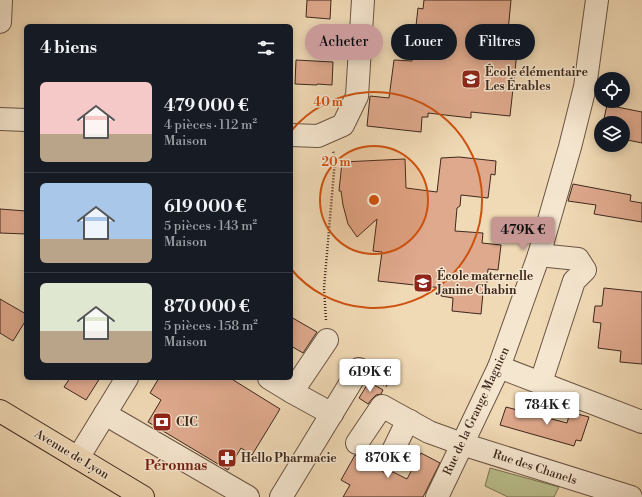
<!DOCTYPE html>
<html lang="fr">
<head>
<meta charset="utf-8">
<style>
	body { margin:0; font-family:"Libre Bodoni",serif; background:#242831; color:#f1f3f6; height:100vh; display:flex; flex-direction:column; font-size:15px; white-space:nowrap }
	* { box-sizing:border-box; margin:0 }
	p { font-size:13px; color:#9ea1a6 }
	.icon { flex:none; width:22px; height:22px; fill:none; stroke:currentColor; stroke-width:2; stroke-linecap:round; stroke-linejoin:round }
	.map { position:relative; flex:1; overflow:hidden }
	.details { position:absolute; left:24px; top:24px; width:269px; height:356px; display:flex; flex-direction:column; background:#171b24; border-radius:6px; box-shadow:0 2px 10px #0003 }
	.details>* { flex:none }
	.hud { position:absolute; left:305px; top:24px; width:277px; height:36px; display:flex; gap:8px }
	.buttons { position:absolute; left:594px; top:72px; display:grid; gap:8px }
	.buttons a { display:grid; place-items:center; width:36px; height:36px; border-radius:50%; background:#171b24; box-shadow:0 2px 10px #0003; font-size:20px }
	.price { position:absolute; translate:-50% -34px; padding:0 9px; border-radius:4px; background:#fff; color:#222; font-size:13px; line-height:26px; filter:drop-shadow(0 1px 2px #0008) }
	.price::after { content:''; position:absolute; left:50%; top:24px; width:12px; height:9px; margin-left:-6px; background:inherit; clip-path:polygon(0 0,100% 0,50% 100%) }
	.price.on { background:#c59692; color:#111 }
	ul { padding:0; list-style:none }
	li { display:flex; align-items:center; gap:12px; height:100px; padding:0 16px }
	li+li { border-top:1px solid #363941 }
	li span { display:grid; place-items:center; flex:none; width:112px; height:80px; border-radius:6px; color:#555 }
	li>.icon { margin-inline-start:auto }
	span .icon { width:48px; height:48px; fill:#fffc; stroke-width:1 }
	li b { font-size:17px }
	h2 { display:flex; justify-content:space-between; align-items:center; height:48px; padding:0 16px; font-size:17px }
	.pill { padding:0 14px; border-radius:18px; background:#171b24; box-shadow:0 2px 10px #0003; font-size:14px; line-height:36px }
	.pill.on { background:#c59692; color:#111 }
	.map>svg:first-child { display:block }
	.green { fill:#babf8d; stroke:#7c7455 }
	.building { fill:#dfa98d; stroke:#3e281d }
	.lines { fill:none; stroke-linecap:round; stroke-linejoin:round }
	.minor-casing { stroke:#6a5443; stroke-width:24 }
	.major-casing { stroke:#3e281d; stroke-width:24 }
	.path { stroke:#3e281d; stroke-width:2.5; stroke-dasharray:1 2; stroke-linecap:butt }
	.minor { stroke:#f5e6cf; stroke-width:22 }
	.major { stroke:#f0d9b5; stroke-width:22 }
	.ring { fill:none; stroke:#ce520f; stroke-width:2 }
	.labels { text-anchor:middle; stroke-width:3; stroke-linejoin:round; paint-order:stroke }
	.poi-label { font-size:12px; font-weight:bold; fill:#3e281d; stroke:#f5e6cf; text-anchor:start }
	.street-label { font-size:12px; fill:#3e281d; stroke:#f5e6cf }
	.quarter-label { font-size:14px; font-weight:bold; fill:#7a1f14; stroke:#f5e6cf }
	.centre { fill:#ce520f; stroke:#f5e6cf; stroke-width:2 }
	.ring-label { font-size:12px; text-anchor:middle; font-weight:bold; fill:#ce520f; stroke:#f5e6cf; stroke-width:3; stroke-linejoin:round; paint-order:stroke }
</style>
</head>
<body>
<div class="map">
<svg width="642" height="497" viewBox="0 0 642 497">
	<rect width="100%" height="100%" fill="#f0d9b5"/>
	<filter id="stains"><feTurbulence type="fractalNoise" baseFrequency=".005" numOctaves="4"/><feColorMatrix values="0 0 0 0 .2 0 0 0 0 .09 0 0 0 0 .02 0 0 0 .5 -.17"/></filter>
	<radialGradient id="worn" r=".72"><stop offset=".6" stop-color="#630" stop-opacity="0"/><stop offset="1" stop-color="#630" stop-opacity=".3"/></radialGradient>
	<polygon class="green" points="490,468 559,487 554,497 508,497 485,486"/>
	<g class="building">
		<polygon points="307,0 331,0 330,19 306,17"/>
		<polygon points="424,0 511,0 507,42 518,43 510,116 471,112 471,118 428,113 428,117 422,117 421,132 367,126 370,96 389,98 394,60 412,61 418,8 423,9"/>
		<polygon points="296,60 333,62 332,85 317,84 317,85 295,84"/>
		<polygon points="607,105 642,112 642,143 623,139 623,123 603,123"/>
		<polygon points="459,157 496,161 495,175 491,174 488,198 461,195 460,206 457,208 455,231 483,233 482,243 501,245 498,270 488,269 486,293 483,293 481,314 452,311 453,298 441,296 442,288 378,281 382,252 373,251 377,219 357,237 348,224 343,205 341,191 339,191 342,162 405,159 406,188 437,192 441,158"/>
		<polygon points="573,184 631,195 630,201 642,203 642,222 594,214 596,205 568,201"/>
		<polygon points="0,209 26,211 26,234 0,233"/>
		<polygon points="604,288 642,292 642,364 620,362 621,351 598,348 601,323 593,322 595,306 602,306"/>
		<polygon points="0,299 26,314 26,320 13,341 0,333"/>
		<polygon points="291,317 317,332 303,353 291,346"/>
		<polygon points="70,378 100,378 86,400 64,387"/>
		<polygon points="159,378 230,378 280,409 252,455 241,448 228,470 148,422 161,400 150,393"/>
		<polygon points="369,382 383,390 381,394 376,395 372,399 368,404 359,398"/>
		<polygon points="506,407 567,423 570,412 589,417 581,441 576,440 574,446 500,425"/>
		<polygon points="421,453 440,463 423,497 343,497 350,485 341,480 355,455 359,455 376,463 378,468 383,472 389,473 393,472 407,479"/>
	</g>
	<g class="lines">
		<defs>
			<g id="minor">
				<polyline points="0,22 1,0"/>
				<polyline points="0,119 26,120"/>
				<polyline points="291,135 318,136 343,125 357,96 363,0"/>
				<polyline points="539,255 578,259 585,270 574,281 541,382"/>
				<polyline points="499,367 642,422"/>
				<polyline points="269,378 292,392 327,340"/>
				<polyline points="292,392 332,414"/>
				<polyline points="105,414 248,497"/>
				<polyline points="357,443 382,406 429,432 462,444 631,497"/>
				<polyline points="78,458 127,378"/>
				<polyline points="388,461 403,430 410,421"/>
				<polyline points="281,497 359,369"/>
				<polyline points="437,497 499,367 539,255 570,147 585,87 597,0"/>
			</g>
			<polyline id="major" points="0,411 143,497"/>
		</defs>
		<use href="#minor" class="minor-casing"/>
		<use href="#major" class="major-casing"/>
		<g class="path">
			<polyline points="326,320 324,288 335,160 333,150"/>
			<polyline points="376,379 387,386"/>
		</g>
		<use href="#minor" class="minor"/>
		<use href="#major" class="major"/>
	</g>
	<circle cx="374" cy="200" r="54" fill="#ce520f" fill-opacity=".12"/>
	<g class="ring">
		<circle cx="374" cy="200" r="54"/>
		<path d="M291 131A108 108 0 1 1 291 269"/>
	</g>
	<defs>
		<symbol id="school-square" viewBox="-11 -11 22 22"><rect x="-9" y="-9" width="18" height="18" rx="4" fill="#8f2418" stroke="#f5e6cf"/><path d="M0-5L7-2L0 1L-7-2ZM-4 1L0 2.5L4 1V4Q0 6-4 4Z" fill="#fff"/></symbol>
		<symbol id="bank-square" viewBox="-11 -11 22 22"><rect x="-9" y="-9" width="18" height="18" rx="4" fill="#8f2418" stroke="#f5e6cf"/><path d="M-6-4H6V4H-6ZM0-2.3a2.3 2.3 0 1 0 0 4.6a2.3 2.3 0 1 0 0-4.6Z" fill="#fff"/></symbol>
		<symbol id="pharmacy-square" viewBox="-11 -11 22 22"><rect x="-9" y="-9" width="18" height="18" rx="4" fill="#8f2418" stroke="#f5e6cf"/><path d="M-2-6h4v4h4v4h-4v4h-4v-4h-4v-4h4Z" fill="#fff"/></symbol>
	</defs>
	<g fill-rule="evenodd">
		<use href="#school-square" x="460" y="68" width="22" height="22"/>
		<use href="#school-square" x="412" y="272" width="22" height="22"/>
		<use href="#bank-square" x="151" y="411" width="22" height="22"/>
		<use href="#pharmacy-square" x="216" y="447" width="22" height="22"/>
	</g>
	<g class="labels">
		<g class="poi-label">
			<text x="485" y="76">École élémentaire<tspan x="485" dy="14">Les Érables</tspan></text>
			<text x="437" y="280">École maternelle<tspan x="437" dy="14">Janine Chabin</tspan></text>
			<text x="176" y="426">CIC</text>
			<text x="241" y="462">Hello Pharmacie</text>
		</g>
		<g class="street-label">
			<text transform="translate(476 411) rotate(-65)" y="4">Rue de la Grange Magnien</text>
			<text transform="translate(72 454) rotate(31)" y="4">Avenue de Lyon</text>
			<text transform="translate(535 467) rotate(18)" y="4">Rue des Chanels</text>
		</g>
		<g class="quarter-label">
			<text x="176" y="470">Péronnas</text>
		</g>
	</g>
	<circle cx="374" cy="200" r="6" class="centre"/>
	<g class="ring-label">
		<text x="328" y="106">40 m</text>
		<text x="336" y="166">20 m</text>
	</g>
	<rect width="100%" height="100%" filter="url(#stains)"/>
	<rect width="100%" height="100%" fill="url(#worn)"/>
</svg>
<div class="buttons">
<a><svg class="icon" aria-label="locate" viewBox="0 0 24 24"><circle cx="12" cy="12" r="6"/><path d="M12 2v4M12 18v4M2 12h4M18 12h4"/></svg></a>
<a><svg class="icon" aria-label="layers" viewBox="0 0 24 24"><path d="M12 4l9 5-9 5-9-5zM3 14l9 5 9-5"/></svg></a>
</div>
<b class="price on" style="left:523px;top:251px">479K €</b>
<b class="price" style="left:370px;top:393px">619K €</b>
<b class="price" style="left:547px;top:426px">784K €</b>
<b class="price" style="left:388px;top:479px">870K €</b>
<div class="hud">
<a class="pill on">Acheter</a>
<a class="pill">Louer</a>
<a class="pill">Filtres</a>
</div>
<section class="details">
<h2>4 biens<svg class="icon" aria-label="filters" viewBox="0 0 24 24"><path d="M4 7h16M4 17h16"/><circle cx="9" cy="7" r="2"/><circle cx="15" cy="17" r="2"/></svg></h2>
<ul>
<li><span style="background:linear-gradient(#f6c9c9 65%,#b9a48a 0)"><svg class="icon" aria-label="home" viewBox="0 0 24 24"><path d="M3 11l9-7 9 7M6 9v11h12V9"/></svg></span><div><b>479 000 €</b><p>4 pièces · 112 m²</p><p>Maison</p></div></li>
<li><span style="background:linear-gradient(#a9c7e8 70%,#b9a48a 0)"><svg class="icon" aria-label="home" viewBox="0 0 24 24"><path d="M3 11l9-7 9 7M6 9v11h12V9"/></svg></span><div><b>619 000 €</b><p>5 pièces · 143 m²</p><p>Maison</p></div></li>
<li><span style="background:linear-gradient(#dfe7d0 60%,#b9a48a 0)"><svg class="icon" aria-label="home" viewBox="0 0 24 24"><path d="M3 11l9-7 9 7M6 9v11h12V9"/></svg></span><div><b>870 000 €</b><p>5 pièces · 158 m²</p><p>Maison</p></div></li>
</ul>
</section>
</div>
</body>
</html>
